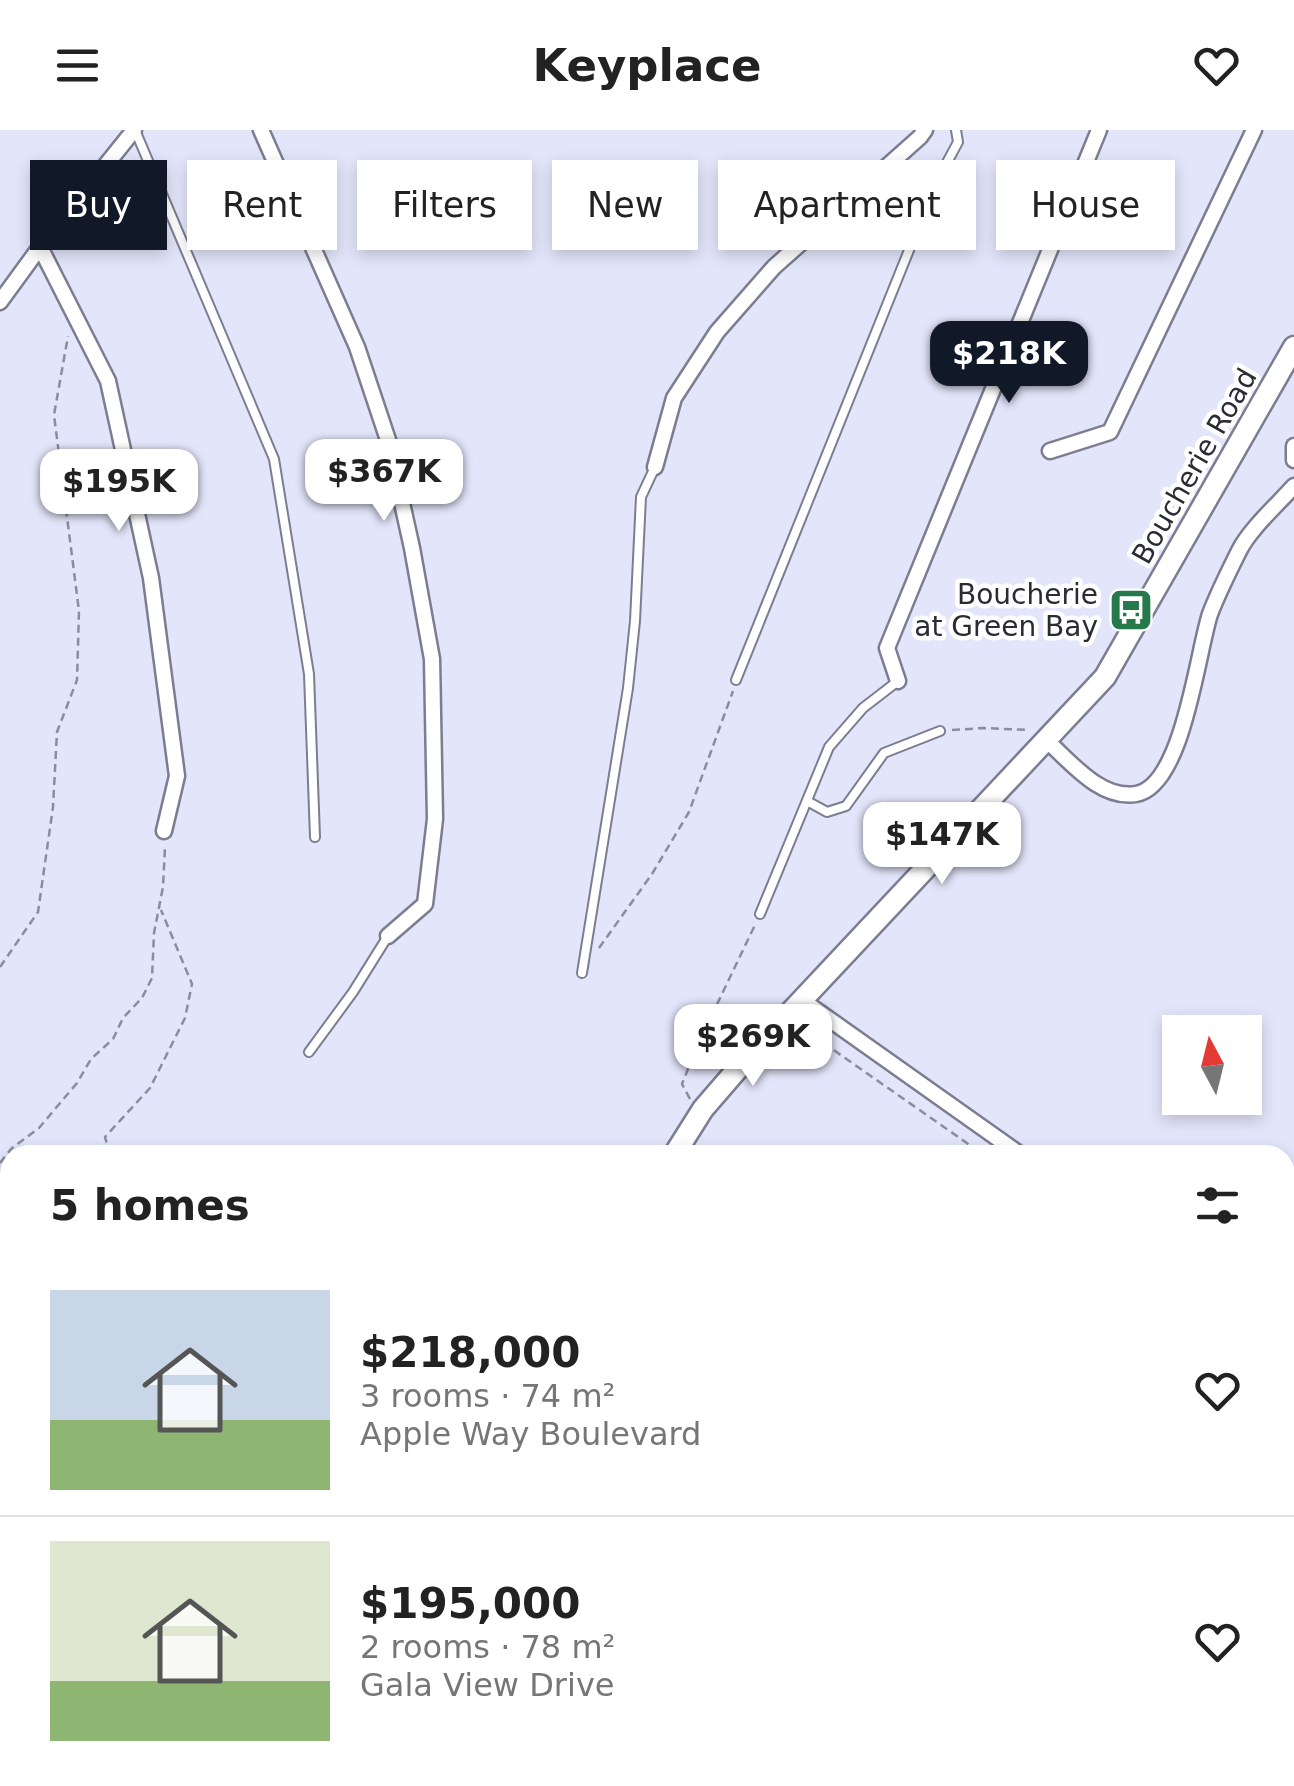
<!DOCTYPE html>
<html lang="en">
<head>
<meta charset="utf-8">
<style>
	body { margin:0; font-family:"DejaVu Sans",sans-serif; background:#f2f2f2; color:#222; height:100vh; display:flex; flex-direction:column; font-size:38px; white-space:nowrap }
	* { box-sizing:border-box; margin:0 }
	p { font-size:32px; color:#767676 }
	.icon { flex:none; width:55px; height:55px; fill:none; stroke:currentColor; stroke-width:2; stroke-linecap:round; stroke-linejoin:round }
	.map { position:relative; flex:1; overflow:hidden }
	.sheet { position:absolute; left:0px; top:1015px; width:1295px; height:642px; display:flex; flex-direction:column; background:#fff; border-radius:30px 30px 0 0; box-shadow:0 5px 15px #0003 }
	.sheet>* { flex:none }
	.hud { position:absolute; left:30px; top:30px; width:1235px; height:90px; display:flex; gap:20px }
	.needle { width:65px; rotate:353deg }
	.tools { position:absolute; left:1162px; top:885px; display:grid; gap:20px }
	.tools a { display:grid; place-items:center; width:100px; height:100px; border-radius:0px; background:#fff; box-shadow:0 5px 15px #0003; font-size:50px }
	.price { position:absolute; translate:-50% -85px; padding:0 22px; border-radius:20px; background:#fff; color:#222; font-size:32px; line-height:65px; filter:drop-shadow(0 2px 5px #0008) }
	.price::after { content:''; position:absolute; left:50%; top:60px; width:30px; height:22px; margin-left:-15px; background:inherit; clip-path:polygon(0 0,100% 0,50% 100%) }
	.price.on { background:#111827; color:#fff }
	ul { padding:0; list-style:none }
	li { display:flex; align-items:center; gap:30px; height:250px; padding:0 50px }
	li+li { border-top:2px solid #e0e0e0 }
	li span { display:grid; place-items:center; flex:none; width:280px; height:200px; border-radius:0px; color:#555 }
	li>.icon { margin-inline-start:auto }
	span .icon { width:120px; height:120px; fill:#fffc; stroke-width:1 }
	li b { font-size:42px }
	h2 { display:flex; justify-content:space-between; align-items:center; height:120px; padding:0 50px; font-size:42px }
	.chip { padding:0 35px; border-radius:0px; background:#fff; box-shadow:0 5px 15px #0003; font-size:35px; line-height:90px }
	.chip.on { background:#111827; color:#fff }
	header { display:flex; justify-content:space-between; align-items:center; height:130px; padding:0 50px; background:#fff; font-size:45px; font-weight:800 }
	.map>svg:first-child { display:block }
	.green { fill:#95deaf }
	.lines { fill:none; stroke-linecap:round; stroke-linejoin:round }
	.service-casing { stroke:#7c7d91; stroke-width:12 }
	.minor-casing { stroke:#7c7d91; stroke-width:19 }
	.secondary-casing { stroke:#7c7d91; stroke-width:25 }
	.path { stroke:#8b8d9c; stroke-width:2.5; stroke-dasharray:8 5; stroke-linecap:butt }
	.service { stroke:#fff; stroke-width:8 }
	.minor { stroke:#fff; stroke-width:14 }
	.secondary { stroke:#fff; stroke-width:20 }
	.labels { text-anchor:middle; stroke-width:9; stroke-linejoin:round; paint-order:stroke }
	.street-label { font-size:28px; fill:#2a2b33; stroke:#fff }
	.poi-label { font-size:28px; fill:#2a2b33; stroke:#fff; text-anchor:end }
</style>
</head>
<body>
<header><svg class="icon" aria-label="menu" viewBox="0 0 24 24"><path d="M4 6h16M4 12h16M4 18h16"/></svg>Keyplace<svg class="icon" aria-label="heart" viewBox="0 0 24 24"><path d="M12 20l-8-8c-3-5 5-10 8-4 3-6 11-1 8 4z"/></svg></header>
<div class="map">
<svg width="1294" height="1656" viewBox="0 0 1294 1656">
	<rect width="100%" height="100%" fill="#e3e5fa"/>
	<polygon class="green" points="10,1366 10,1487 0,1486 0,1367"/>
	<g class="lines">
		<defs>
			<g id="service">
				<polyline points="135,0 274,329 309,544 315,707"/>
				<polyline points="736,550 936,53 958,12 956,0"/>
				<polyline points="807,671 827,682 846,676 884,623 940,601"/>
				<polyline points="760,784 829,617 863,578 898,551"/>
				<polyline points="582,843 628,558 635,491 641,367 655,337"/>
				<polyline points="309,922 353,862 388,806"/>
			</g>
			<g id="minor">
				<polyline points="261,0 357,217 388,310 412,418 432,529 435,689 425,774 388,806"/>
				<polyline points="40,117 108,251 151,448 177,646 164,701"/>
				<polyline points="0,172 40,117 134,0"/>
				<polyline points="1294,316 1294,330"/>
				<polyline points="1050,321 1110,302 1254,0"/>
				<polyline points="655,337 674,268 717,202 774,137 920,7 925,0"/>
				<polyline points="898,551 887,518 1099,0"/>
				<path d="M 1046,610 C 1070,631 1100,670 1136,664 C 1183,656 1197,524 1210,484 C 1218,463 1229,441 1239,421 C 1250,399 1277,375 1294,356"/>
				<polyline points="802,870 1021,1025"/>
				<polyline points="1285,1212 1294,1218"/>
				<polyline points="1285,1329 1294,1317"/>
				<polyline points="1285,1478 1294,1485"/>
				<polyline points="1125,1648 1138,1656"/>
				<polyline points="1153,1648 1162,1656"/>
			</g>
			<g id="secondary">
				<polyline points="674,1025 703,979 741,935 1105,547 1294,217"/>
				<polyline points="0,1600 10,1598"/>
			</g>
		</defs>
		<use href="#service" class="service-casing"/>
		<use href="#minor" class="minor-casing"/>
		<use href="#secondary" class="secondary-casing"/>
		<g class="path">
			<polyline points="952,600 983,598 1028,600"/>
			<polyline points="599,818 652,744 689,682 733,561"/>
			<polyline points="0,837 38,782 53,677 57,602 77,550 79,481 54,285 68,206"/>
			<polyline points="802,898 984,1025"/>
			<polyline points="690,969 682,954 698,914 755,795"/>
			<polyline points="110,1025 105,1007 150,958 185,888 192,854 161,780"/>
			<polyline points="0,1033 11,1019 39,998 77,953 91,929 113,909 123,888 142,868 152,848 154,803 163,757 165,717"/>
			<polyline points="0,1174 10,1176"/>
			<polyline points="1285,1236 1294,1242"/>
			<polyline points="0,1396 10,1398"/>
			<polyline points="0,1463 10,1466"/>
		</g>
		<use href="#service" class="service"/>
		<use href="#minor" class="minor"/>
		<use href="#secondary" class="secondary"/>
	</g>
	<defs>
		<symbol id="bus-square" viewBox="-11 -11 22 22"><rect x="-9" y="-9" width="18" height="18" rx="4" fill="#26794b" stroke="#fff"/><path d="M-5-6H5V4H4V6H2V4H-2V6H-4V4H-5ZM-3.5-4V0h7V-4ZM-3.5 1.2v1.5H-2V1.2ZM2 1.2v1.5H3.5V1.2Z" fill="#fff"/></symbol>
	</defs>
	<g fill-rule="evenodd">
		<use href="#bus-square" x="1106" y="455" width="50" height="50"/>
	</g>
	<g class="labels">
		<g class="street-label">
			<text transform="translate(1194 336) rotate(-60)" y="10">Boucherie Road</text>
		</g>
		<g class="poi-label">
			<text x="1098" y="474">Boucherie<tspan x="1098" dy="32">at Green Bay</tspan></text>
		</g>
	</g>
</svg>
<div class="tools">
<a><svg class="needle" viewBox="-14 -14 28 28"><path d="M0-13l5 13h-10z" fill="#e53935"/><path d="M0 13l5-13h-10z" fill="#767676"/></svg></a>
</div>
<b class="price on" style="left:1009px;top:276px">$218K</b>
<b class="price" style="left:384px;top:394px">$367K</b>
<b class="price" style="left:119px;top:404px">$195K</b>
<b class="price" style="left:942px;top:757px">$147K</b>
<b class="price" style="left:753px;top:959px">$269K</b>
<div class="hud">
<a class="chip on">Buy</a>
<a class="chip">Rent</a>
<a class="chip">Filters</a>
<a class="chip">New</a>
<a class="chip">Apartment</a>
<a class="chip">House</a>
</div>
<section class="sheet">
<h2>5 homes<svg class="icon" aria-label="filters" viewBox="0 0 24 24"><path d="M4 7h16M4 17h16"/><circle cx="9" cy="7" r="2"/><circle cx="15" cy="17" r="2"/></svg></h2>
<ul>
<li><span style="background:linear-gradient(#c9d6e8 65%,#8fb573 0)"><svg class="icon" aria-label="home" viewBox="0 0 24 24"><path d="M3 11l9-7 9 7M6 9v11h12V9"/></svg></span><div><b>$218,000</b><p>3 rooms · 74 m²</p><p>Apple Way Boulevard</p></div><svg class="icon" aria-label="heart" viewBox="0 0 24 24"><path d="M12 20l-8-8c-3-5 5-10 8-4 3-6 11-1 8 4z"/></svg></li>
<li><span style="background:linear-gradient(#dfe7d0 70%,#8fb573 0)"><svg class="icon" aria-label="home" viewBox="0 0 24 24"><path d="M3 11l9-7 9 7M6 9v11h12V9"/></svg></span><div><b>$195,000</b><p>2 rooms · 78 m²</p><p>Gala View Drive</p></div><svg class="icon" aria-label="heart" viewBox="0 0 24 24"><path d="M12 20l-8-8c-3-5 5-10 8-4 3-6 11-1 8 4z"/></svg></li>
</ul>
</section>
</div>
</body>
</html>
